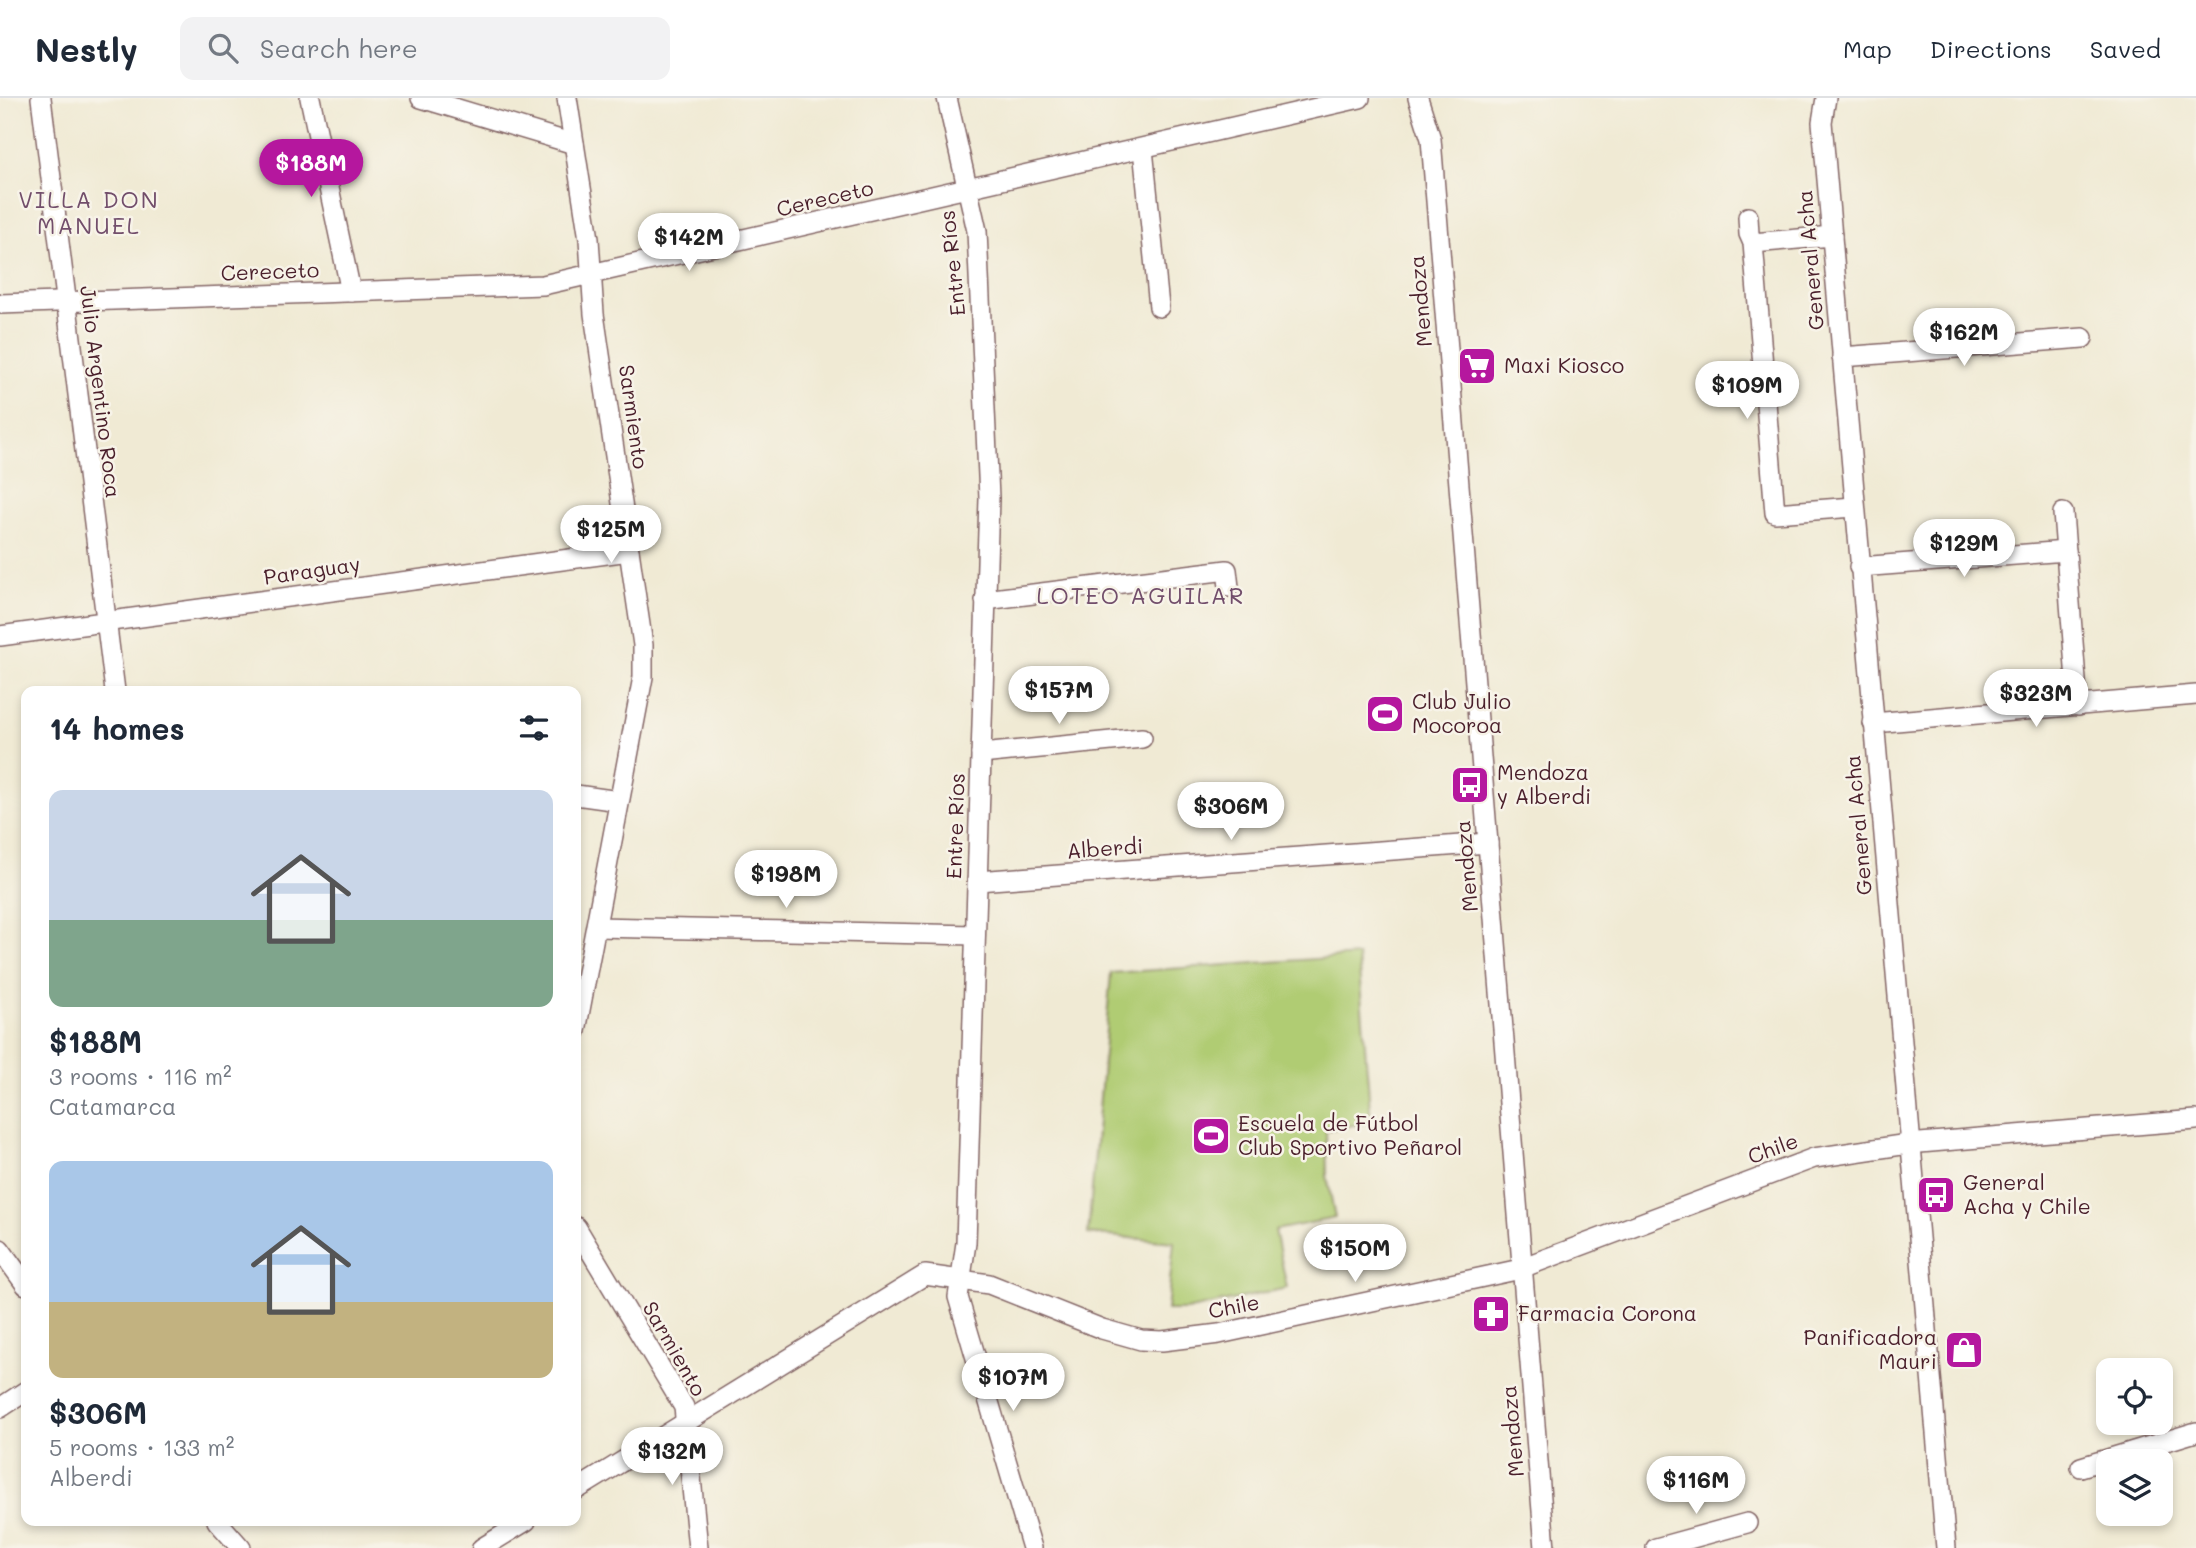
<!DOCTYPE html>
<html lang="en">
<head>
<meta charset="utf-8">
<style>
	body { margin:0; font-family:Mali,sans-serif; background:#f2f2f3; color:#1f2937; height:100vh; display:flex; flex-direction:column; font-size:26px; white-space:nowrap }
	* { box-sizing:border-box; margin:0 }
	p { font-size:23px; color:#747a83 }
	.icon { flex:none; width:38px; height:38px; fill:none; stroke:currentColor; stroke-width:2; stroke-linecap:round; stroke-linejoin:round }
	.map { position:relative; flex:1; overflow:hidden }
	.panel { position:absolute; left:21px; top:588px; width:560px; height:840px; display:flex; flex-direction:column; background:#fff; border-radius:14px; box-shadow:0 4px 10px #0003 }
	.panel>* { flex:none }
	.tools { position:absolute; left:2096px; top:1260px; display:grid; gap:14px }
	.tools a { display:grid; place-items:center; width:77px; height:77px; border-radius:14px; background:#fff; box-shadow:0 4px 10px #0003; font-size:35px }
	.price { position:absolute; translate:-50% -60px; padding:0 16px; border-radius:24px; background:#fff; color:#222; font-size:23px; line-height:46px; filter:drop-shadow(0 2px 4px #0008) }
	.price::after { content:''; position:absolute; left:50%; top:42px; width:21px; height:16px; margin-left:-10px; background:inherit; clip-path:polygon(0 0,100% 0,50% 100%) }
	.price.current { background:#b5179e; color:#fff }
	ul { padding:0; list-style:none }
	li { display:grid; align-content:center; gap:14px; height:371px; padding:0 28px }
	li span { display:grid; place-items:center; height:217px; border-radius:14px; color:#555 }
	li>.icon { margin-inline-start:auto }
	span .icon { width:126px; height:126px; fill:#fffc; stroke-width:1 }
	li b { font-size:30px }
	h2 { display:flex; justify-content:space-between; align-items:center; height:84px; padding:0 28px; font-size:30px }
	header { display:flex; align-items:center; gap:42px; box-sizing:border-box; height:98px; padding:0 35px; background:#fff; border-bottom:2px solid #e0e1e3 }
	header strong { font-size:33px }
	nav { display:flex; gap:38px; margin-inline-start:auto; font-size:24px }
	.search { width:490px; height:63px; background:#f2f2f3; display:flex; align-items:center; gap:18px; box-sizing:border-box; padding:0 24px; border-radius:14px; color:#747a83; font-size:26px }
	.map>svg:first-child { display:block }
	.green { fill:#b0cc73; stroke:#7d764f; stroke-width:2 }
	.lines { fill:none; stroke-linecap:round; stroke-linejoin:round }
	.minor-casing { stroke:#846666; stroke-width:22 }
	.minor { stroke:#fff; stroke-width:19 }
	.labels { text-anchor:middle; stroke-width:5; stroke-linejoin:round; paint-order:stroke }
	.street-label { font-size:21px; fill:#4a1f2b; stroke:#f7f3e8 }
	.poi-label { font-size:21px; fill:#4a1f2b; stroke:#f7f3e8; text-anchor:start }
	.neighbourhood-label { font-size:23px; letter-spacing:2px; fill:#724e6b; stroke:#f7f3e8 }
</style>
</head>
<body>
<header>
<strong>Nestly</strong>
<div class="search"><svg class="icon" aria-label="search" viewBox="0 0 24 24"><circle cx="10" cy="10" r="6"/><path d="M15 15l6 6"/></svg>Search here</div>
<nav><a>Map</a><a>Directions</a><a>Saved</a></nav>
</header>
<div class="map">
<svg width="2196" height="1450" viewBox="0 0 2196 1450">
	<rect width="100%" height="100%" fill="#f7f3e8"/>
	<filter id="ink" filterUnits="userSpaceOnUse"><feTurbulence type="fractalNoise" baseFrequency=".0143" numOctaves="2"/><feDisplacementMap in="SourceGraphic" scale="14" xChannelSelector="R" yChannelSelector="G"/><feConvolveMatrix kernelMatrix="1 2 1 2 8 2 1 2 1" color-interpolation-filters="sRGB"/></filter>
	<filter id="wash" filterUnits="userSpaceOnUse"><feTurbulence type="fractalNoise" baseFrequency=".00686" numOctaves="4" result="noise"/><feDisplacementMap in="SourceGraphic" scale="28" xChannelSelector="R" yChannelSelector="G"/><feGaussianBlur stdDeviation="1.57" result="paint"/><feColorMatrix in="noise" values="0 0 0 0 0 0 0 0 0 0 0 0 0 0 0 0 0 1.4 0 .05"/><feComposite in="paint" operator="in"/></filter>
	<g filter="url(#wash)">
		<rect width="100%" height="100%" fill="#f0ead4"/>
		<polygon class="green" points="1358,858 1371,1024 1326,1032 1327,1078 1335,1120 1275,1132 1287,1190 1186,1212 1167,1212 1174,1144 1088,1136 1111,875"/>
	</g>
	<g filter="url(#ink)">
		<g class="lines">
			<defs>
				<g id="minor">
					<polyline points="41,0 115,593"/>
					<polyline points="310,0 351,194"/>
					<polyline points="421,0 574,46"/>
					<polyline points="567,0 589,141 594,216 643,547 643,579 576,933"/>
					<polyline points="947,0 977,133 989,400 966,1145 958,1199 1032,1450"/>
					<polyline points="1418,0 1431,41 1545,1450"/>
					<polyline points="1826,0 1822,24 1946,1450"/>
					<polyline points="1143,51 1159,209"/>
					<polyline points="1748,119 1749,136 1753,145 1775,415 1854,409"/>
					<polyline points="1753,145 1832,138"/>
					<polyline points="0,206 543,187 1360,0"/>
					<polyline points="1842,259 2083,240"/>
					<polyline points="2063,415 2078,608"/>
					<polyline points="1859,469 2066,453"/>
					<polyline points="985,502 1227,472 1229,489"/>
					<polyline points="0,538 629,453"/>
					<polyline points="1873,625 2196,597"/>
					<polyline points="981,656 1142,640"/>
					<polyline points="576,697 619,703"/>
					<polyline points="977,783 1488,745"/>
					<polyline points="596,829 975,837"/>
					<polyline points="576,1129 684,1309 698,1450"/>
					<polyline points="0,1151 26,1187"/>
					<polyline points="0,1310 26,1293"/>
					<polyline points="2081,1369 2196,1334"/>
					<polyline points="576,1392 925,1177 989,1186 1102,1231 1141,1242 1162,1243 1219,1236 1516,1172 1814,1060 1908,1046 2196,1022"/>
					<polyline points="217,1423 241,1450"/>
					<polyline points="482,1450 526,1423"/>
					<polyline points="1656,1450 1747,1425"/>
				</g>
			</defs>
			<use href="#minor" class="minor-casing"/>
			<use href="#minor" class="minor"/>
		</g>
	</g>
	<defs>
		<symbol id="supermarket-square" viewBox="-11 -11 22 22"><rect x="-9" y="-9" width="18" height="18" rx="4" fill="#b5179e" stroke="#f7f3e8"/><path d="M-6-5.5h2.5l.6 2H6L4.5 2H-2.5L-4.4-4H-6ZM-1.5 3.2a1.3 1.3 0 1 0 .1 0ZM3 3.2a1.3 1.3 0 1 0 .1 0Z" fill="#fff"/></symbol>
		<symbol id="stadium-square" viewBox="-11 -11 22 22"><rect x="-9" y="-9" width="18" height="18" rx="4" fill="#b5179e" stroke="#f7f3e8"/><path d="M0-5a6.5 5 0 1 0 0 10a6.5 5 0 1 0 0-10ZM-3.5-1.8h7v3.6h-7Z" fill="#fff"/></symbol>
		<symbol id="bus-square" viewBox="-11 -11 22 22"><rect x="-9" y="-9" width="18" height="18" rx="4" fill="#b5179e" stroke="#f7f3e8"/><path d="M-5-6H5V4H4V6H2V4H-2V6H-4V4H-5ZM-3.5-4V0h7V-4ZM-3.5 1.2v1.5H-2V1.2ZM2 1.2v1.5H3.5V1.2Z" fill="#fff"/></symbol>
		<symbol id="pharmacy-square" viewBox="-11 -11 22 22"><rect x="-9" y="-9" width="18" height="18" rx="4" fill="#b5179e" stroke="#f7f3e8"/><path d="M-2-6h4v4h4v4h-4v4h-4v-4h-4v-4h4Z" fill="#fff"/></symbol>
		<symbol id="shop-square" viewBox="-11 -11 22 22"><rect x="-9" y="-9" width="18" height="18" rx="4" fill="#b5179e" stroke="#f7f3e8"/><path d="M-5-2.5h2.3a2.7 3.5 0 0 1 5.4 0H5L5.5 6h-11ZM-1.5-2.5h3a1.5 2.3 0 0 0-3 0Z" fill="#fff"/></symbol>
	</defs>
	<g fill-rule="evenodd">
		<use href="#supermarket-square" x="1455" y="246" width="44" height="44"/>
		<use href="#stadium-square" x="1363" y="594" width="44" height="44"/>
		<use href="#bus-square" x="1448" y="665" width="44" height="44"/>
		<use href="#stadium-square" x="1189" y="1016" width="44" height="44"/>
		<use href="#bus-square" x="1914" y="1075" width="44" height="44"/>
		<use href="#pharmacy-square" x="1469" y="1194" width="44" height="44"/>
		<use href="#shop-square" x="1942" y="1230" width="44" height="44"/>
	</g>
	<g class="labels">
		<g class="street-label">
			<text transform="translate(825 101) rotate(-13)" y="7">Cereceto</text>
			<text transform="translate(1811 162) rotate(-95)" y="7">General Acha</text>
			<text transform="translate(953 165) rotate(-96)" y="7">Entre Ríos</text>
			<text transform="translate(270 174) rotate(-2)" y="7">Cereceto</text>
			<text transform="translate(1421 203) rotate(-95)" y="7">Mendoza</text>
			<text transform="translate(100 294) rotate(83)" y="7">Julio Argentino Roca</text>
			<text transform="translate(633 319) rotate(82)" y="7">Sarmiento</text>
			<text transform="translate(312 473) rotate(-8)" y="7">Paraguay</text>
			<text transform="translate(1859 727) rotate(-95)" y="7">General Acha</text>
			<text transform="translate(956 728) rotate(-88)" y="7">Entre Ríos</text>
			<text transform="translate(1105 751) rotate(-4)" y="7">Alberdi</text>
			<text transform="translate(1467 768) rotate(-95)" y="7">Mendoza</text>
			<text transform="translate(1773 1051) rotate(-20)" y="7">Chile</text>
			<text transform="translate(1234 1209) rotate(-11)" y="7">Chile</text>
			<text transform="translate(674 1251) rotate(60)" y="7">Sarmiento</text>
			<text transform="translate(1513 1333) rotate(-95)" y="7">Mendoza</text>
		</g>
		<g class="poi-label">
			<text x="1504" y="275">Maxi Kiosco</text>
			<text x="1412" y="611">Club Julio<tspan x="1412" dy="24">Mocoroa</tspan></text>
			<text x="1497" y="682">Mendoza<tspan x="1497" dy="24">y Alberdi</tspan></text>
			<text x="1238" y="1033">Escuela de Fútbol<tspan x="1238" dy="24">Club Sportivo Peñarol</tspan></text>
			<text x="1963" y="1092">General<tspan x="1963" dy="24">Acha y Chile</tspan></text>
			<text x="1518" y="1223">Farmacia Corona</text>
			<text x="1937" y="1247" text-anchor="end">Panificadora<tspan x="1937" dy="24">Mauri</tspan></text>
		</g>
		<g class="neighbourhood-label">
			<text x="89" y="110">VILLA DON<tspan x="89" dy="26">MANUEL</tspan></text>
			<text x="1141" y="506">LOTEO AGUILAR</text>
		</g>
	</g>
</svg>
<div class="tools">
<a><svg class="icon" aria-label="locate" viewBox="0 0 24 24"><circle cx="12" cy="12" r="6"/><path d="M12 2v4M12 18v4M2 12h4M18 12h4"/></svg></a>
<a><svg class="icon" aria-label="layers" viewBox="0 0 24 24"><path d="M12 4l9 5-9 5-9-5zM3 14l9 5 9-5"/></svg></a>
</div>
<b class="price current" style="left:311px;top:101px">$188M</b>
<b class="price" style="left:689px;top:175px">$142M</b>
<b class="price" style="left:1964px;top:270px">$162M</b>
<b class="price" style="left:1747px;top:323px">$109M</b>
<b class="price" style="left:611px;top:467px">$125M</b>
<b class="price" style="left:1964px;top:481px">$129M</b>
<b class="price" style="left:1059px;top:628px">$157M</b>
<b class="price" style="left:2036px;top:631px">$323M</b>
<b class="price" style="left:1231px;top:744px">$306M</b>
<b class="price" style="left:786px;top:812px">$198M</b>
<b class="price" style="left:1355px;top:1186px">$150M</b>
<b class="price" style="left:1013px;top:1315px">$107M</b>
<b class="price" style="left:672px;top:1389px">$132M</b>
<b class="price" style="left:1696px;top:1418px">$116M</b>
<section class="panel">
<h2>14 homes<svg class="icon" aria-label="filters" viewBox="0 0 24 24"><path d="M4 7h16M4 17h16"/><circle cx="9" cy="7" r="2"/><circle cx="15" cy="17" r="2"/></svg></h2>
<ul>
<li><span style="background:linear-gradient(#c9d6e8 60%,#7fa58c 0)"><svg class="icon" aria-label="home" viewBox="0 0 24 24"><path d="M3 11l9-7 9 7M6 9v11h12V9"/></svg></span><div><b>$188M</b><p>3 rooms · 116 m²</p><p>Catamarca</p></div></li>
<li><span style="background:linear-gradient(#a9c7e8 65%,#c2b280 0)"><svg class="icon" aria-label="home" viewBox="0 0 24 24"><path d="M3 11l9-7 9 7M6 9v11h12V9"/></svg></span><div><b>$306M</b><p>5 rooms · 133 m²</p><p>Alberdi</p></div></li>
</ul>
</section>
</div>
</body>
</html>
